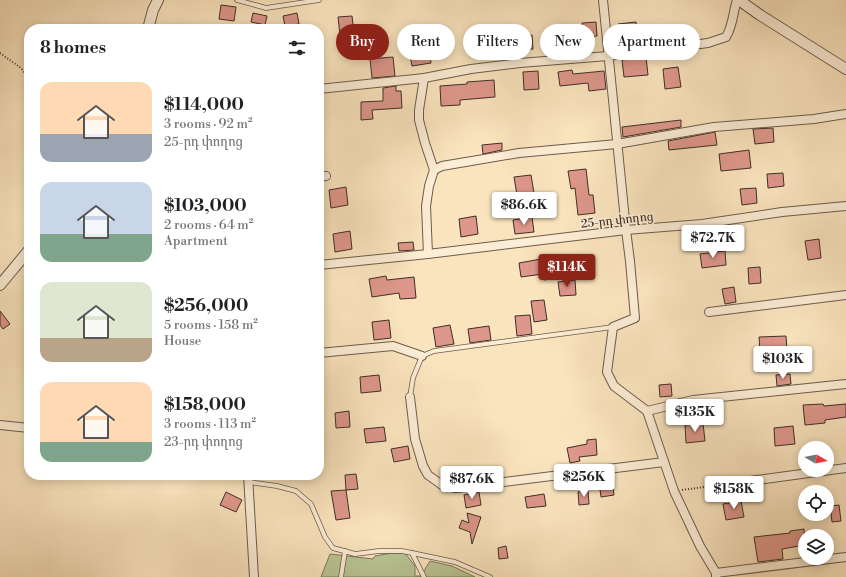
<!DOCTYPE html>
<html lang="en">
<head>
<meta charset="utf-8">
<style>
	body { margin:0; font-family:"Libre Bodoni","Noto Serif Armenian",serif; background:#f2f2f2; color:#202124; height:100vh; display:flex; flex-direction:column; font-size:15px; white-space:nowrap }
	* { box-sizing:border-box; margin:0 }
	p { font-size:13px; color:#757577 }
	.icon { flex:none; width:22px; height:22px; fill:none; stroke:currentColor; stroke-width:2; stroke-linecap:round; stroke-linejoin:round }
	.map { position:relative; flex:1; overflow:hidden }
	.side { position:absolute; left:24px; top:24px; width:300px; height:456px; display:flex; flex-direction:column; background:#fff; border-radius:16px; box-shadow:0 2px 10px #0003 }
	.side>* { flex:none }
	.top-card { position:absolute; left:336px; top:24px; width:380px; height:36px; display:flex; gap:8px }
	.needle { width:26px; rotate:99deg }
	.fabs { position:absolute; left:798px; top:441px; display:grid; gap:8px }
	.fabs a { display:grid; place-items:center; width:36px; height:36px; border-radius:50%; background:#fff; box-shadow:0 2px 10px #0003; font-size:20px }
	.price { position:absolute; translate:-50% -34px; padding:0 9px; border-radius:4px; background:#fff; color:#222; font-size:13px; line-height:26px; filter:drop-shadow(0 1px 2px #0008) }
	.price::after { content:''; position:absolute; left:50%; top:24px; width:12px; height:9px; margin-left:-6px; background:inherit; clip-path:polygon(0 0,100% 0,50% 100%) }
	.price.current { background:#8f2418; color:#fff }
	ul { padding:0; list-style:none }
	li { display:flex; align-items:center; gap:12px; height:100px; padding:0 16px }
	li span { display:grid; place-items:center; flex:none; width:112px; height:80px; border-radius:12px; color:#555 }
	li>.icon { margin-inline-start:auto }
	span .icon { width:48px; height:48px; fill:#fffc; stroke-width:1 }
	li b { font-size:17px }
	h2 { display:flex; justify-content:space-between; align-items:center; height:48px; padding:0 16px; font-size:17px }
	.chip { padding:0 14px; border-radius:18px; background:#fff; box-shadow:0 2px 10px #0003; font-size:14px; line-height:36px }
	.chip.current { background:#8f2418; color:#fff }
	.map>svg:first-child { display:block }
	.green { fill:#b9c595; stroke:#7c7a5e }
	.building { fill:#de978b; stroke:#3e2e27 }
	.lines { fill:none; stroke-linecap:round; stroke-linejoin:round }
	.service-casing { stroke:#6d5c4d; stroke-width:5.5 }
	.minor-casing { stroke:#6d5c4d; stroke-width:10 }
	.tertiary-casing { stroke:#6d5c4d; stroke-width:12 }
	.path { stroke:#3e2e27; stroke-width:2; stroke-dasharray:1 2; stroke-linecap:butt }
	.service { stroke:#fcedd5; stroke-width:4 }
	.minor { stroke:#fcedd5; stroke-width:8 }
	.tertiary { stroke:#fcedd5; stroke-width:10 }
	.labels { text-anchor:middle; stroke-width:3.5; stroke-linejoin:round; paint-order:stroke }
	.street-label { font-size:12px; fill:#3e2e27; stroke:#fcedd5 }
</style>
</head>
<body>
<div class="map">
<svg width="846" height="577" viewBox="0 0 846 577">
	<rect width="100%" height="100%" fill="#fae4be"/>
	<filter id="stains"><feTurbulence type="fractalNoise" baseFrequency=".005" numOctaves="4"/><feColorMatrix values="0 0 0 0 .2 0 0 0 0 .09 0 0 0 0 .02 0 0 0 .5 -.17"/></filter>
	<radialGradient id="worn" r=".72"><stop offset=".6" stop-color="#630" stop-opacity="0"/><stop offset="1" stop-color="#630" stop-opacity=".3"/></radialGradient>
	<polygon class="green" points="392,553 405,553 415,566 415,576 421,576 430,561 452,566 475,577 321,577 330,554 373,559 375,556"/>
	<g class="building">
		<polygon points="221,5 236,7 234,21 219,19"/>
		<polygon points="253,13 267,16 265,25 251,22"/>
		<polygon points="297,13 299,24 285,26 283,16"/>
		<polygon points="352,16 354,33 340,35 338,17"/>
		<polygon points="596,22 597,36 583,38 582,23"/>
		<polygon points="636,22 638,40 621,42 618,24"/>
		<polygon points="532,35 533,49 516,50 515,37"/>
		<polygon points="562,37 563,43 589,40 591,52 576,53 576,50 550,53 548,38"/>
		<polygon points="429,47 431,63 412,66 409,50"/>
		<polygon points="393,57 395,76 372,78 370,59"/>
		<polygon points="646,57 648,75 624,77 622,60"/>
		<polygon points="678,67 681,87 665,89 663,69"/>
		<polygon points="572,70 573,74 604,71 606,89 589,91 588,83 560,86 558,72"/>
		<polygon points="538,71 539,89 524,90 523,72"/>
		<polygon points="494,80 495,97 460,100 460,105 441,106 440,86 467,84 467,82"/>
		<polygon points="396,86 396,91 401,91 402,108 372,110 373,119 361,120 361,102 383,101 383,88"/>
		<polygon points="681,120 681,127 623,137 622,127"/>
		<polygon points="773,128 774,142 755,144 753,129"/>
		<polygon points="715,132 717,145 669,150 668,141"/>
		<polygon points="502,143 502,150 483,154 482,145"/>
		<polygon points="749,150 751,168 721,171 719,154"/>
		<polygon points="586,169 589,195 593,195 595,213 578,215 575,188 571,189 568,171"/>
		<polygon points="783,173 784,186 768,188 767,174"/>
		<polygon points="531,175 534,193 517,195 514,177"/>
		<polygon points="346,187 348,205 331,208 329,190"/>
		<polygon points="756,188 757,203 742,205 740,189"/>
		<polygon points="476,216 478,234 461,237 459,219"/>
		<polygon points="532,217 534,232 515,234 513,220"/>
		<polygon points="350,231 352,249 335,252 333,234"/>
		<polygon points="819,239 821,258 808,260 805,241"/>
		<polygon points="413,242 414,250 399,251 398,243"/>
		<polygon points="725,251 726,265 702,268 700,254"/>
		<polygon points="541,259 541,264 554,262 556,278 544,280 543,274 521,277 519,263"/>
		<polygon points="760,267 761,283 749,284 748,268"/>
		<polygon points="386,276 387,280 414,277 416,298 400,299 399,293 372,297 369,279"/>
		<polygon points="575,280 576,295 560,296 558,282"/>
		<polygon points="734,287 736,302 725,304 722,289"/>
		<polygon points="544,300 547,320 534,322 531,301"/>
		<polygon points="0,311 10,324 3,329 0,325"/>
		<polygon points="530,315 532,334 517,336 515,316"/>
		<polygon points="389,320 391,338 374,340 372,322"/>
		<polygon points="450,325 454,344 436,347 433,328"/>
		<polygon points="489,326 491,340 470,343 468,329"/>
		<polygon points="786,336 787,350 760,351 759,337"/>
		<polygon points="790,374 791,384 777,386 776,375"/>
		<polygon points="379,375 381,391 361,393 360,377"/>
		<polygon points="671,384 672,396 660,397 659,385"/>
		<polygon points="823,404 824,406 846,404 846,417 825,420 825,423 805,425 803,405"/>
		<polygon points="349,411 350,427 336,428 335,413"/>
		<polygon points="703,423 705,441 686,443 685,425"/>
		<polygon points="793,426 795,444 775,446 774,428"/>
		<polygon points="384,427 386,441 366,443 364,429"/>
		<polygon points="596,439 597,455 579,457 580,461 570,463 567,448 587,444 587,440"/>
		<polygon points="408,446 410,459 394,462 391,449"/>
		<polygon points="356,474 358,489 346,490 345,475"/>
		<polygon points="612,480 614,495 601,497 599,482"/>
		<polygon points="346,490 350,518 336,520 331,491"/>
		<polygon points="588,491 589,504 579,505 578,492"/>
		<polygon points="226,492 242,500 236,512 220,505"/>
		<polygon points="479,492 481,505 466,508 464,495"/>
		<polygon points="544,494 546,506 527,508 525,497"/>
		<polygon points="741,501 744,517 726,520 723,504"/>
		<polygon points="839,505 841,521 832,522 830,506"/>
		<polygon points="467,513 481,517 472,544 470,532 459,528 462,520 469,523"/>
		<polygon points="804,529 805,545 782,549 783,559 758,562 754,537 790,533 790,531"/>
		<polygon points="506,546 508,558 499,559 498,548"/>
	</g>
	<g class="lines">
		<defs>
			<g id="service">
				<polyline points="237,0 266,8 319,0"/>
				<polyline points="410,397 413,378 422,356 434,351 613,327"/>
				<polyline points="249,482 277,486 296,491 311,504 325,537 333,548 355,554 379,551 402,551 412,553"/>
				<polyline points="341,577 345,551"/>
				<polyline points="424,577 412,553 455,562 490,577"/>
			</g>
			<g id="minor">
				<polyline points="603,0 626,230 630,261 635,318 613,327 607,372 614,386 647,411 693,400 846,384"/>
				<polyline points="424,78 419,110 419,120 425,143 434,170 429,186 426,206 428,254"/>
				<path d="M 319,89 L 424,78 L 471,69 L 520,63 L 608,56 L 708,43 L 726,37 C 733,26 733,12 737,0"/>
				<polyline points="434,170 442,166 519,153 617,144 714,127 814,119 846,114"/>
				<polyline points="319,177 326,176"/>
				<polyline points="319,265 428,254 626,230 702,224 782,212 846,206"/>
				<polyline points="709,312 846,295"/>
				<polyline points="319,353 393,346 422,356"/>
				<polyline points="410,397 415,439 423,466 428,475 442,485 456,488 664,462"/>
				<polyline points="647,411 674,491 700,546 716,573 716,577"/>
				<polyline points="0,425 29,428"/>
				<polyline points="248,475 254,577"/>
				<polyline points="750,481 846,468"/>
				<polyline points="716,573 846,557"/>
			</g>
			<g id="tertiary">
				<polyline points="739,0 760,15 846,69"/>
				<polyline points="148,29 153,10 158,0"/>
				<polyline points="0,285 29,250"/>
			</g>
		</defs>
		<use href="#service" class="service-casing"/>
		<use href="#minor" class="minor-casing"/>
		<use href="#tertiary" class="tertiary-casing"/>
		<g class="path">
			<polyline points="0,53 21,68 29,79"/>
			<polyline points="682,490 741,482"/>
		</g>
		<use href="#service" class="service"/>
		<use href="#minor" class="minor"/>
		<use href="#tertiary" class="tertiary"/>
	</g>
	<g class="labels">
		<g class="street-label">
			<text transform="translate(617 220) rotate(-6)" y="4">25-րդ փողոց</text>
		</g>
	</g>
	<rect width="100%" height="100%" filter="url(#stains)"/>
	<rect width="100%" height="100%" fill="url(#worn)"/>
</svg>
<div class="fabs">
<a><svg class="needle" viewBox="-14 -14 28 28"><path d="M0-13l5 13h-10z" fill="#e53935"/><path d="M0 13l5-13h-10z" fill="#757577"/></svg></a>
<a><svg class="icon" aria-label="locate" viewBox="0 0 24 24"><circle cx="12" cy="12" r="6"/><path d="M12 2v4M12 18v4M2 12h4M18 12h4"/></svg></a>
<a><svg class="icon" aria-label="layers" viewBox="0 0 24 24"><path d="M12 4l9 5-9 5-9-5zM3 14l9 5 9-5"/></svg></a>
</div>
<b class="price" style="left:524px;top:226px">$86.6K</b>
<b class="price" style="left:713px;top:259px">$72.7K</b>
<b class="price current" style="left:567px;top:288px">$114K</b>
<b class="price" style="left:783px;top:380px">$103K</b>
<b class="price" style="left:695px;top:433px">$135K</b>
<b class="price" style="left:584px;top:498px">$256K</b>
<b class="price" style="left:472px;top:500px">$87.6K</b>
<b class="price" style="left:734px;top:510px">$158K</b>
<div class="top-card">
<a class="chip current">Buy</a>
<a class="chip">Rent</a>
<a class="chip">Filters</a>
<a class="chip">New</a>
<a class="chip">Apartment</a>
</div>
<section class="side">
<h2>8 homes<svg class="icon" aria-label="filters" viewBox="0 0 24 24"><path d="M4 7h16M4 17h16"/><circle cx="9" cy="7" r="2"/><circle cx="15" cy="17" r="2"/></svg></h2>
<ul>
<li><span style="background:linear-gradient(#ffd9b3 65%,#9aa5b1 0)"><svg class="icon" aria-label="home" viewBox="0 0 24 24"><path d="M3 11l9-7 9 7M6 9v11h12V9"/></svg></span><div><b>$114,000</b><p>3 rooms · 92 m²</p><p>25-րդ փողոց</p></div></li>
<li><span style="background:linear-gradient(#c9d6e8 65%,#7fa58c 0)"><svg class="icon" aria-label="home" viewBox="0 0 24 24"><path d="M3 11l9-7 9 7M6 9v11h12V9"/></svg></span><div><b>$103,000</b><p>2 rooms · 64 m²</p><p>Apartment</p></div></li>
<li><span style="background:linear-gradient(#dfe7d0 70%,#b9a48a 0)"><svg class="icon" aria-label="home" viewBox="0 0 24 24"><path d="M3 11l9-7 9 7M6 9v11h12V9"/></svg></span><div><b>$256,000</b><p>5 rooms · 158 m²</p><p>House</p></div></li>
<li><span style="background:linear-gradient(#ffd9b3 75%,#7fa58c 0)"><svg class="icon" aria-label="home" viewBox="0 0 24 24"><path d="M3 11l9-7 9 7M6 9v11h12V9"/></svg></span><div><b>$158,000</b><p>3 rooms · 113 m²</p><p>23-րդ փողոց</p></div></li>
</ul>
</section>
</div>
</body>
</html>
